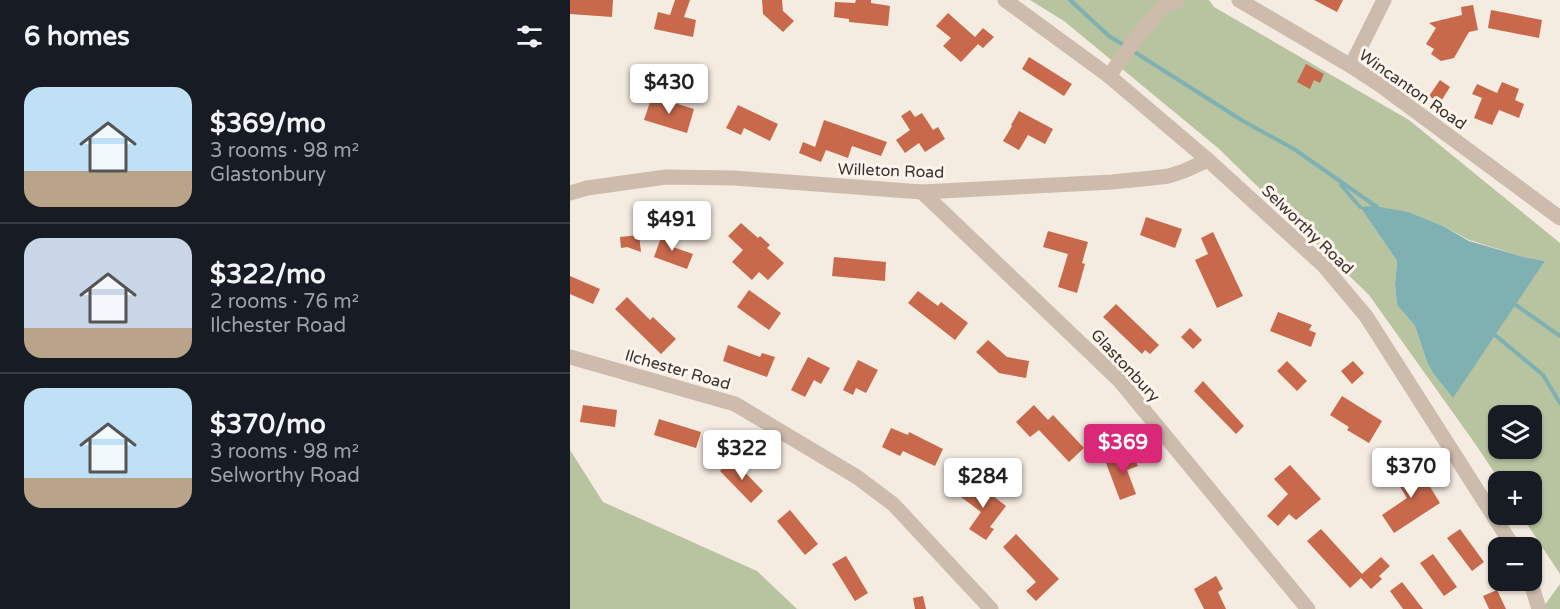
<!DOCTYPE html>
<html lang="en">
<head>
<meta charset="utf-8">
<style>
	body { margin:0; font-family:"Varela Round",sans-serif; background:#242831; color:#f1f3f6; height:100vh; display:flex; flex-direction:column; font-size:22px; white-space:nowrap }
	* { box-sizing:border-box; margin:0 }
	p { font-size:20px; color:#9ea1a6 }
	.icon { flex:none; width:33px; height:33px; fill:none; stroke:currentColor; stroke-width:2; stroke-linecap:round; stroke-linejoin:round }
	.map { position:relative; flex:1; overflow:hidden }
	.sheet { display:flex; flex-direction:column; background:#171b24; width:570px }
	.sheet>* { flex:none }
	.buttons { position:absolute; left:918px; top:405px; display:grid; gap:12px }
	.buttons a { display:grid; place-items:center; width:54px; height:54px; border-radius:12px; background:#171b24; box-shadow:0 2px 4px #0004; font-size:30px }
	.price { position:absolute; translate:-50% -51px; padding:0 14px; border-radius:6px; background:#fff; color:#222; font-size:20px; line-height:39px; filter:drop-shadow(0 2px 3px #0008) }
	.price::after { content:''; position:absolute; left:50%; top:36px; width:18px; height:14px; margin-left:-9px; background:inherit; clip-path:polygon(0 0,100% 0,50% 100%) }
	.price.active { background:#db2777; color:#fff }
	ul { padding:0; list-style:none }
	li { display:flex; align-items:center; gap:18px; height:150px; padding:0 24px }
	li+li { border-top:2px solid #363941 }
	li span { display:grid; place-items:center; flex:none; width:168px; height:120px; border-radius:18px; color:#555 }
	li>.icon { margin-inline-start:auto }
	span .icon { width:72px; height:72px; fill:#fffc; stroke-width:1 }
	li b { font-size:26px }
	h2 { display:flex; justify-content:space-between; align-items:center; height:72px; padding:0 24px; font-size:26px }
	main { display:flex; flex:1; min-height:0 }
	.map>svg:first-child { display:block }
	.green { fill:#b8c4a0; fill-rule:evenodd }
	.water { fill:#7fb0b2 }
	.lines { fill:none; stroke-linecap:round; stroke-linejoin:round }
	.stream { stroke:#7fb0b2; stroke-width:4 }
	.building { fill:#c8694b }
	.minor { stroke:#cdbbac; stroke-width:15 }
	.labels { text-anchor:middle; stroke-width:6; stroke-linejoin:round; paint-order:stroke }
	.street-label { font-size:16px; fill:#3b302b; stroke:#fbf5ee }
</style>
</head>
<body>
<main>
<section class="sheet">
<h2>6 homes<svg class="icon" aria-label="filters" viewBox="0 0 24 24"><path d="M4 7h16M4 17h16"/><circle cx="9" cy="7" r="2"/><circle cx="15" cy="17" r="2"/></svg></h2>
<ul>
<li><span style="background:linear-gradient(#bfe0f5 70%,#b9a48a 0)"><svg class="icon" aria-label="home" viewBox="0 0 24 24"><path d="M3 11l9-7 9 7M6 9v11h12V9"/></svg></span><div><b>$369/mo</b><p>3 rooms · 98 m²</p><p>Glastonbury</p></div></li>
<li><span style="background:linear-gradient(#c9d6e8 75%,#b9a48a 0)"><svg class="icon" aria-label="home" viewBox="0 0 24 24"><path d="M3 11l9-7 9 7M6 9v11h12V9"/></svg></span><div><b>$322/mo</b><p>2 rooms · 76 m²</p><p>Ilchester Road</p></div></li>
<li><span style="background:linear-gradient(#bfe0f5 75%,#b9a48a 0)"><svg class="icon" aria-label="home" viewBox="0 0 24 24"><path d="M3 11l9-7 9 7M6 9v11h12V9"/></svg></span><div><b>$370/mo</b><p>3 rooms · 98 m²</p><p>Selworthy Road</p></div></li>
</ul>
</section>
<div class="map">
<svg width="990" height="609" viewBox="0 0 990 609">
	<rect width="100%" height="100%" fill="#f4ebe1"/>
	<g class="green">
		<path d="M 460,0 L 639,0 L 644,7 L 839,120 L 990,243 L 990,574 L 951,515 L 962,514 L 962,482 L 930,481 L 906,445 L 799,295 L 648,148 L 494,21 ZM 790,207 L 839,212 L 873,226 L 899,240 L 954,257 L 975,261 L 883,397 L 863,373 L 857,362 L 845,326 L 827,305 L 825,285 L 827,261 ZM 928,416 L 962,416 L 962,448 L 928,448 Z"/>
		<polygon points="0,450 33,502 187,571 227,609 0,609"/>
		<polygon points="990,584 990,609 975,609 974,606"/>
	</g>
	<polygon class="water" points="804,206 839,212 873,226 899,241 954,257 975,261 883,398 863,373 857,362 845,326 827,305 825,285 827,261 790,207"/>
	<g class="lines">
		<g class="stream">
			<polyline points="500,0 539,36 557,47"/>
			<polyline points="563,51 673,121 724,149 807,207"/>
			<polyline points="771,185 790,207"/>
			<polyline points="943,303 990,336"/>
			<polyline points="925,335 973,375 990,403"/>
		</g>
	</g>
	<g class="building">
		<polygon points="0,0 43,0 42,17 0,14"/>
		<polygon points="105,0 120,0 114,17 126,20 123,37 84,29 88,12 100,15"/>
		<polygon points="192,0 212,0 213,11 224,21 213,32 193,14"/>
		<polygon points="286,0 301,0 301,3 320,6 318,26 279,22 279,19 264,17 265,2 285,3"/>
		<polygon points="744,0 773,0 767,12"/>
		<polygon points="903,5 908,30 899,32 884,58 871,61 861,54 864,49 856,44 866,28 859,23 892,15 891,7"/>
		<polygon points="921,10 972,20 969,38 918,28"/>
		<polygon points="378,13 405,37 413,28 424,37 413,48 408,44 391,62 373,46 381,38 366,26"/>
		<polygon points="459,57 502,84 494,96 452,69"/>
		<polygon points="736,64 754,74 750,83 744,80 740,89 727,82"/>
		<polygon points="870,80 880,87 870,103 859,96"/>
		<polygon points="932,82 949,89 945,100 954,104 949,118 929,110 922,125 904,118 912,98 902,94 907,84 927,93"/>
		<polygon points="82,96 124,109 117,133 74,120"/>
		<polygon points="168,105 208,124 200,141 174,128 171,135 156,128"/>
		<polygon points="340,110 345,117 352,113 363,130 368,127 375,139 355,152 349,143 335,153 326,140 340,130 331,116"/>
		<polygon points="449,111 483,129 475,144 458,135 449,150 433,141 442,126 441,125"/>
		<polygon points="254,120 317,142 311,156 282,146 278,158 256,150 251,162 229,153 233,142 245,147"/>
		<polygon points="576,217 612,229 605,248 570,235"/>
		<polygon points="171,223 188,238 190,236 200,245 197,248 214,263 198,280 189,272 182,280 162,262 173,250 158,236"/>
		<polygon points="478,231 518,242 512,263 515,264 507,293 488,287 498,254 473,247"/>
		<polygon points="93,232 104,235 100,246 123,254 117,269 84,257"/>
		<polygon points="643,232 673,296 647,308 625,260 638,254 631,238"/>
		<polygon points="69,235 71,252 57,247 51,248 50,237"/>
		<polygon points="264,257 316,262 315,281 262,276"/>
		<polygon points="0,276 30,289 23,304 0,294"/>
		<polygon points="179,290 211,313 199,330 167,307"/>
		<polygon points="348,291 368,306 371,302 398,323 385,340 338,303"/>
		<polygon points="57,297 80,320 83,317 106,339 91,354 45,309"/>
		<polygon points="546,304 589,345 580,354 575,350 572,354 533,317"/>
		<polygon points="708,312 742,325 739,330 746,333 741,347 700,331"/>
		<polygon points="620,328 632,340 623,349 611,337"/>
		<polygon points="418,340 437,357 459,361 456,378 429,373 406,352"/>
		<polygon points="158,345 190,357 192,353 205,357 197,377 153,361"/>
		<polygon points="238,357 260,368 251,384 244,380 235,397 221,390"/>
		<polygon points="288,360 308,370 296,393 286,388 283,395 273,390"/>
		<polygon points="717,361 737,381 727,391 707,371"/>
		<polygon points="783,361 794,373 782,384 771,371"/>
		<polygon points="633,381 674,426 666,434 624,391"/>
		<polygon points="772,396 812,421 799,443 777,430 779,427 760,415"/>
		<polygon points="13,405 47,410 45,427 10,422"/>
		<polygon points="464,405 478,420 483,415 514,448 499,462 469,430 460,437 446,422"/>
		<polygon points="89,419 131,432 126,448 84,435"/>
		<polygon points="321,428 338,435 339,432 373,449 365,466 333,451 330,456 312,447"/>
		<polygon points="562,453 568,466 557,470 566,494 550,500 536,463"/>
		<polygon points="162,459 193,491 181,503 150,471"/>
		<polygon points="846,464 870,503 824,533 812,515 837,498 824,477"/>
		<polygon points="720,465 751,499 726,520 719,514 708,526 697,516 718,494 704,479"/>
		<polygon points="404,481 436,506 420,527 424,529 416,540 399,529 411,512 391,497"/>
		<polygon points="220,510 248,544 235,555 207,521"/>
		<polygon points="751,529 792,574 811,557 820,566 809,576 812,579 801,589 791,578 780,588 737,541"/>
		<polygon points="890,529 914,562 902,571 877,538"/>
		<polygon points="446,534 489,579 466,601 456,591 466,582 433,547"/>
		<polygon points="863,554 887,587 874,596 850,563"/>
		<polygon points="276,556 298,593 285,601 262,564"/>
		<polygon points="646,576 653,589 648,592 656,609 634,609 624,589"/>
		<polygon points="832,582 853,609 833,609 820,591"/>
		<polygon points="927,590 936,609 919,609 913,596"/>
		<polygon points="353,596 356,609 345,609 343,598"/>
	</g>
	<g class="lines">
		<g class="minor">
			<polyline points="435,0 539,76 638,160 753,265 796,316 944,548"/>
			<polyline points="669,0 781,66 810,85 990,218"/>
			<polyline points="781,66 814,0"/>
			<polyline points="539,76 564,41 592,7 608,0"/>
			<polyline points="352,192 549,380 738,609"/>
			<polyline points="0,193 17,188 96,177 164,178 352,192 542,182 582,178 599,176 614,171 638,160"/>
			<polyline points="0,357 165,404 287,477 323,504 421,609"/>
			<polyline points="960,580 969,609"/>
		</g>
	</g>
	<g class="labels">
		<g class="street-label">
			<text transform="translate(843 89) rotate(35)" y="6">Wincanton Road</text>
			<text transform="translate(321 170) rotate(2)" y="6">Willeton Road</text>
			<text transform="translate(738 229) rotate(44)" y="6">Selworthy Road</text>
			<text transform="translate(556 365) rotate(47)" y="6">Glastonbury</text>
			<text transform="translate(108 369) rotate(16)" y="6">Ilchester Road</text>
		</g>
	</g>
</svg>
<div class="buttons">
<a><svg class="icon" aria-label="layers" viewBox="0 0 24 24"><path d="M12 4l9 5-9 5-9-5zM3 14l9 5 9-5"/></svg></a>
<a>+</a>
<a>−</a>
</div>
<b class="price" style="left:99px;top:115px">$430</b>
<b class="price" style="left:102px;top:252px">$491</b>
<b class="price active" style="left:553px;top:475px">$369</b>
<b class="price" style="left:172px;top:481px">$322</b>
<b class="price" style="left:841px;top:499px">$370</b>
<b class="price" style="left:413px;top:509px">$284</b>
</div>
</main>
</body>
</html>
